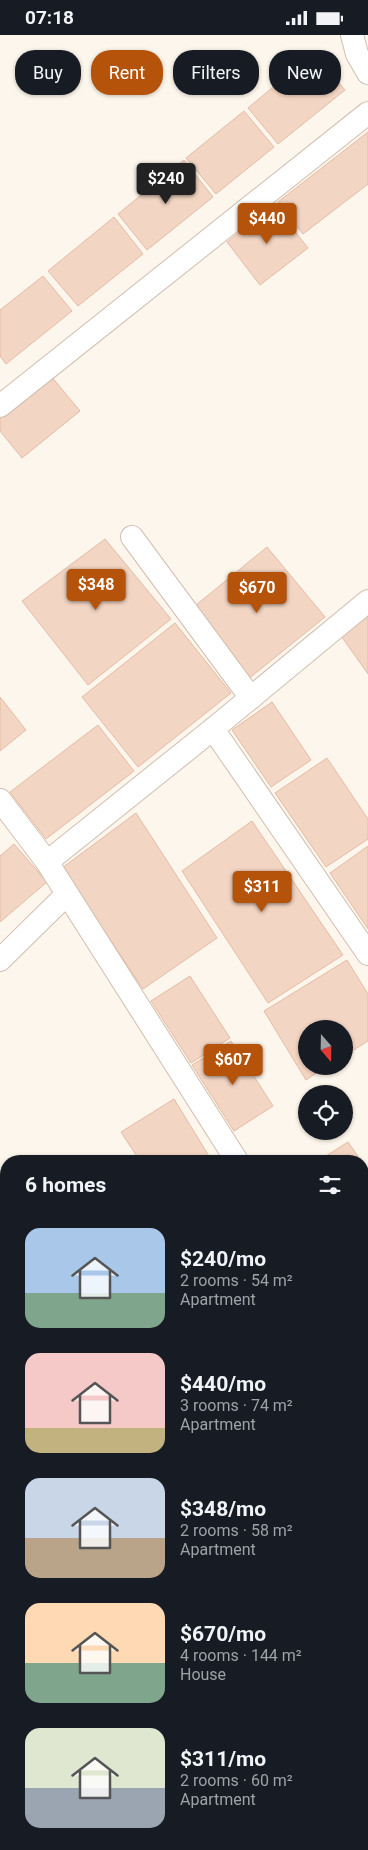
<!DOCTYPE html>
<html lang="en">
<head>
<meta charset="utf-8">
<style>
	body { margin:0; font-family:Roboto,sans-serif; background:#242831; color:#f1f3f6; height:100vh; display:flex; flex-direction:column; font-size:19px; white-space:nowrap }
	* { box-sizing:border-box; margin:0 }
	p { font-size:16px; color:#9ea1a6 }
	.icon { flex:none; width:28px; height:28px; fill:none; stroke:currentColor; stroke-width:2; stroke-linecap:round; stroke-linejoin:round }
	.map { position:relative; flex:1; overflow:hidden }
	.drawer { position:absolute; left:0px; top:1120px; width:369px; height:695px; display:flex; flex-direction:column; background:#171b24; border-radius:20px 20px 0 0; box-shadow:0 1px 4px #0004 }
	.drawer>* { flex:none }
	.top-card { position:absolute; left:15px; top:15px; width:339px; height:45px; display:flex; gap:10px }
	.needle { width:32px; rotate:160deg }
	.tools { position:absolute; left:298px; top:985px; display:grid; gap:10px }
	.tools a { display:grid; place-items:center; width:55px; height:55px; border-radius:50%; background:#171b24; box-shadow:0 1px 4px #0004; font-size:25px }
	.price { position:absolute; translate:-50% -42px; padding:0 11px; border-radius:5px; background:#b45309; color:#fff; font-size:16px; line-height:32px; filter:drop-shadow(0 1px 2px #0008) }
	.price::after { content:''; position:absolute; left:50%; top:30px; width:15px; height:11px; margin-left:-8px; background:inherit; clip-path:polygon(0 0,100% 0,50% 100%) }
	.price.on { background:#222; color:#fff }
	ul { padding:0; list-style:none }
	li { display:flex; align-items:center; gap:15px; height:125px; padding:0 25px }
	li span { display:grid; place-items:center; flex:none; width:140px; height:100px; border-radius:15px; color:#555 }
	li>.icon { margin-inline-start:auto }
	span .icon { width:60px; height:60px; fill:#fffc; stroke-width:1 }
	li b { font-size:21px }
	h2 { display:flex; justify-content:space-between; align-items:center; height:60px; padding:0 25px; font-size:21px }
	.tag { padding:0 18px; border-radius:20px; background:#171b24; box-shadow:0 1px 4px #0004; font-size:18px; line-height:45px }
	.tag.on { background:#b45309; color:#fff }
	.status { display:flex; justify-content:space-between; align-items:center; height:35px; padding:0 25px; background:#171b24; direction:ltr }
	.status svg { height:14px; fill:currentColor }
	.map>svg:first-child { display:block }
	.residential { fill:#f5e8da }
	.building { fill:#f3d5c3; stroke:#e6bba3 }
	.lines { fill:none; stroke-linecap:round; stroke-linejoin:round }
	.minor-casing { stroke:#d1beb0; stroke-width:24 }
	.minor { stroke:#fff; stroke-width:22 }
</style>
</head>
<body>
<div class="status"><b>07:18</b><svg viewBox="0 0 49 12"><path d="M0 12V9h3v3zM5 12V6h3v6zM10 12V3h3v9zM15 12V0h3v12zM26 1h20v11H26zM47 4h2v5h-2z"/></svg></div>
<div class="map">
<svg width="368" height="1815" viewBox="0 0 368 1815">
	<rect width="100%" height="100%" fill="#fdf6ec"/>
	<polygon class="residential" points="368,1276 368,1815 0,1815 0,1472 6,1473 6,1809 362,1809 362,1281"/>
	<g class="building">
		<polygon points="314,18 345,55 278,109 248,73"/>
		<polygon points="244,76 274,112 216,159 186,123"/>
		<polygon points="368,97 368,149 303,199 278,167"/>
		<polygon points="184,125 213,162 147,215 118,179"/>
		<polygon points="274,170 308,213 260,250 227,207"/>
		<polygon points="114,182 143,219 78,271 48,236"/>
		<polygon points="43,241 72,276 6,329 0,321 0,275"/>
		<polygon points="51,341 80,376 22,423 0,396 0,382"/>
		<polygon points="105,504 171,584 88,650 22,566"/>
		<polygon points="267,512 325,582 247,645 190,575"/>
		<polygon points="368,578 368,639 339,598"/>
		<polygon points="175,588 231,658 138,732 82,662"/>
		<polygon points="0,662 26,695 0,716"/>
		<polygon points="272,667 311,725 271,752 232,695"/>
		<polygon points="98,690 134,736 46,804 10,757"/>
		<polygon points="327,723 368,784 368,804 326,832 275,758"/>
		<polygon points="136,778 217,903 143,954 62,833"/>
		<polygon points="252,786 343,920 268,968 182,836"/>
		<polygon points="14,809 47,847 0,887 0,821"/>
		<polygon points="368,811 368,894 330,838"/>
		<polygon points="347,925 368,959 368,1006 344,1021 344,994 306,994 306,1031 327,1031 306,1045 264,976"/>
		<polygon points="190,941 230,1003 191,1028 151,966"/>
		<polygon points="231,1006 273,1071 234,1096 192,1030"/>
		<polygon points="174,1064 212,1126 140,1126 121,1097"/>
		<polygon points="348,1107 361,1126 318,1126"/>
		<polygon points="362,1129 368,1138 368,1223 362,1227"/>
		<polygon points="0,1205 6,1213 6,1242 0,1247"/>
		<polygon points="6,1247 6,1301 0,1292 0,1251"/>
		<polygon points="6,1327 6,1387 0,1378 0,1331"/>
		<polygon points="0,1398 6,1407 6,1433 0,1438"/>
		<polygon points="362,1456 368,1456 368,1480 363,1522"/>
		<polygon points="0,1745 6,1746 6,1789 0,1788"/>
		<polygon points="0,1789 6,1790 6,1809 44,1809 43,1815 0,1815"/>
		<polygon points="117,1809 259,1809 294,1815 116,1815"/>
	</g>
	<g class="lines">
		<defs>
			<g id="minor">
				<polyline points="352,0 357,19 368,38"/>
				<polyline points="0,371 368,78"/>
				<polyline points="132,502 251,663"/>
				<polyline points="213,694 368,919"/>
				<polyline points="0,765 47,827 237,1126"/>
				<polyline points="47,827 213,694 368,566"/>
				<polyline points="0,925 67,859"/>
				<polyline points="0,1166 6,1175"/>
				<polyline points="362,1271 368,1268"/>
				<polyline points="0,1491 6,1491"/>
				<polyline points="362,1634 368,1591"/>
				<polyline points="362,1671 368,1672"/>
				<polyline points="78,1815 79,1809"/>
				<polyline points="335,1815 336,1809"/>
			</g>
		</defs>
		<use href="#minor" class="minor-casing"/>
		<use href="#minor" class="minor"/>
	</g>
</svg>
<div class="tools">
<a><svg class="needle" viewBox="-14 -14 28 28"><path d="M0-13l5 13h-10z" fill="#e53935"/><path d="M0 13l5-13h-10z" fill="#9ea1a6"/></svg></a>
<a><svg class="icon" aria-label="locate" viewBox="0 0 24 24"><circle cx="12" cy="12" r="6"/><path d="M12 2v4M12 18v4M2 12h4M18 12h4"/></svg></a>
</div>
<b class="price on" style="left:166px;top:170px">$240</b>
<b class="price" style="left:267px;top:210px">$440</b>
<b class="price" style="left:96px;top:576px">$348</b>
<b class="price" style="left:257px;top:579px">$670</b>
<b class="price" style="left:262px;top:878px">$311</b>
<b class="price" style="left:233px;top:1051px">$607</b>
<div class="top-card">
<a class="tag">Buy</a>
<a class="tag on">Rent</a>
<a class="tag">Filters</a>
<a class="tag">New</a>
</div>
<section class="drawer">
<h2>6 homes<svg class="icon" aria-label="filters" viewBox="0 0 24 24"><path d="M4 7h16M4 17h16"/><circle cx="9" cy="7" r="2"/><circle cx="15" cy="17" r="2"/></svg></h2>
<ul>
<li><span style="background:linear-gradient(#a9c7e8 65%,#7fa58c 0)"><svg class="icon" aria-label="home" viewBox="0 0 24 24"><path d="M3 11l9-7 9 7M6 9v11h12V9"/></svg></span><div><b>$240/mo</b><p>2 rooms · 54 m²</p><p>Apartment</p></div></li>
<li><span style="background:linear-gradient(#f6c9c9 75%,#c2b280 0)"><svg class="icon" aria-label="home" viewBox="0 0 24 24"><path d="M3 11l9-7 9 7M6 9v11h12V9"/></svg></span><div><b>$440/mo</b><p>3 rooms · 74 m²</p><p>Apartment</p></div></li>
<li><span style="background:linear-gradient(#c9d6e8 60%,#b9a48a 0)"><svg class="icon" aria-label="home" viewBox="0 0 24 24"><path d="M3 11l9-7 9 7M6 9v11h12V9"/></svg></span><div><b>$348/mo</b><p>2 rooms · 58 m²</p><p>Apartment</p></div></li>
<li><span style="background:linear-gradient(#ffd9b3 60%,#7fa58c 0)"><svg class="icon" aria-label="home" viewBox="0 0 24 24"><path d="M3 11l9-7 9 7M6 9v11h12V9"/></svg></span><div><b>$670/mo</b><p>4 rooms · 144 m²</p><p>House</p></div></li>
<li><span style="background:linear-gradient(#dfe7d0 60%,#9aa5b1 0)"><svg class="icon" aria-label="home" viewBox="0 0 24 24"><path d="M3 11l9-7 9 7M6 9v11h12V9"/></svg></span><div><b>$311/mo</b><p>2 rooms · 60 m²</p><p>Apartment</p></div></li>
</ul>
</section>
</div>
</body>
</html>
